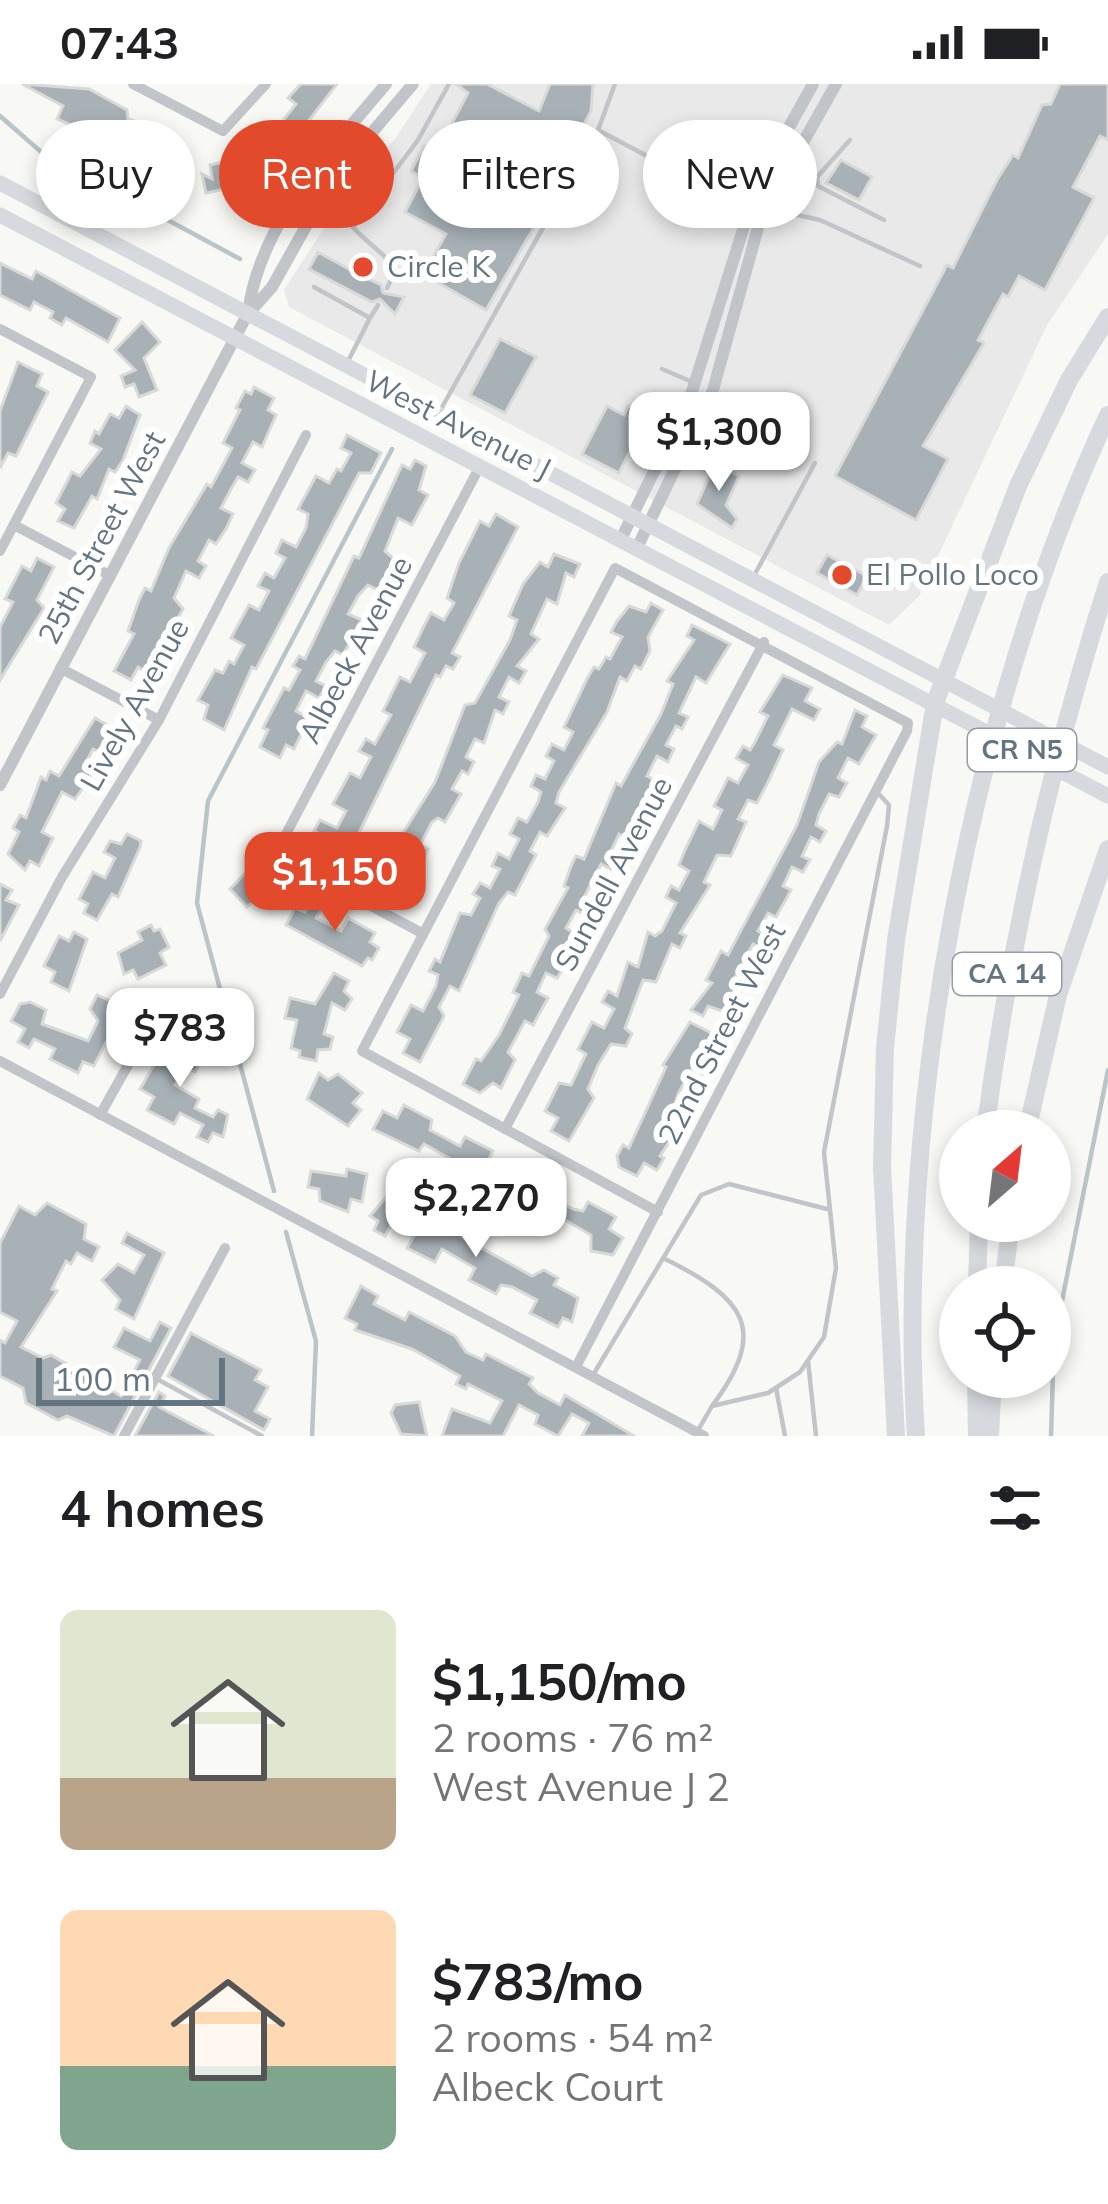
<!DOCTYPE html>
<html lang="en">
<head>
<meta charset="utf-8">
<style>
	body { margin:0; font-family:Mulish,sans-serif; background:#f6f6f6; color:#202124; height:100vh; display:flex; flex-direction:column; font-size:45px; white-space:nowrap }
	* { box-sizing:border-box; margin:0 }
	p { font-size:39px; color:#757577 }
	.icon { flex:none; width:66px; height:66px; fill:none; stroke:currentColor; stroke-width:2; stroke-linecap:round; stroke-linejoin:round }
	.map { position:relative; height:1352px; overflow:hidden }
	.sheet { display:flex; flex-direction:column; background:#fff; flex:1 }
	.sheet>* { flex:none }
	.hud { position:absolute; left:36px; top:36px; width:1038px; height:108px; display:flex; gap:24px }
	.needle { width:78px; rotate:28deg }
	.buttons { position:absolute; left:939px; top:1026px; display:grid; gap:24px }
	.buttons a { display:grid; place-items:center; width:132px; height:132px; border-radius:50%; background:#fff; box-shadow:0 6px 18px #0003; font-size:60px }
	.scale { position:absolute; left:36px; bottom:30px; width:189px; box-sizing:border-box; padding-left:12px; border:6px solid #637580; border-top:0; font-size:33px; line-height:42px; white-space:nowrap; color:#637580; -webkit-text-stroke:9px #fff; paint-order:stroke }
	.price { position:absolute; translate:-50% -102px; padding:0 27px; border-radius:24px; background:#fff; color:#222; font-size:39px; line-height:78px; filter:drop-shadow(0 3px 6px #0008) }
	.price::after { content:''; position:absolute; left:50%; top:72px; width:36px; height:27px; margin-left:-18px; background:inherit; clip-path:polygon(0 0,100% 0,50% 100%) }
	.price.active { background:#e24a2b; color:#fff }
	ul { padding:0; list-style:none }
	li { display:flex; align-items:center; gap:36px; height:300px; padding:0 60px }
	li span { display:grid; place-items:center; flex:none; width:336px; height:240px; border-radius:18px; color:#555 }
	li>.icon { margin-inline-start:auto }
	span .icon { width:144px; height:144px; fill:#fffc; stroke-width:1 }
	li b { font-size:51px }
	h2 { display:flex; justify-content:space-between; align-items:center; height:144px; padding:0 60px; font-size:51px }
	.pill { padding:0 42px; border-radius:54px; background:#fff; box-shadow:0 6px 18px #0003; font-size:42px; line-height:108px }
	.pill.active { background:#e24a2b; color:#fff }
	.status { display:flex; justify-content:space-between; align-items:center; height:84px; padding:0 60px; background:#fff; direction:ltr }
	.status svg { height:33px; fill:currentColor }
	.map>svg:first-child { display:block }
	.built { fill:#e8e9e8 }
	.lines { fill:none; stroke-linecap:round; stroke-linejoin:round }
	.stream { stroke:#b8c5c9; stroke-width:4.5 }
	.building { fill:#a7b1b6; stroke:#d9d9d7; stroke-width:3 }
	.service { stroke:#c1c5c9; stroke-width:4.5 }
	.minor { stroke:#c1c5c9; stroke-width:10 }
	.tertiary { stroke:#c1c5c9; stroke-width:12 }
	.primary { stroke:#d6dade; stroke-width:15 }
	.motorway { stroke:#d6dade; stroke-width:18 }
	.poi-dot { fill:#e24a2b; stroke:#fff; stroke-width:4.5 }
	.labels { text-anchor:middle; stroke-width:12; stroke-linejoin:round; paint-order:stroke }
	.shield { fill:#fff; stroke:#929ea6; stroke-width:3 }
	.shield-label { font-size:27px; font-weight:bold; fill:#637580 }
	.poi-label { font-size:30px; fill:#637580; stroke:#fff; text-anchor:start }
	.street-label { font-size:30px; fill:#637580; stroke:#fff }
</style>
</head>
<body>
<div class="status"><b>07:43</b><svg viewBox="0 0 49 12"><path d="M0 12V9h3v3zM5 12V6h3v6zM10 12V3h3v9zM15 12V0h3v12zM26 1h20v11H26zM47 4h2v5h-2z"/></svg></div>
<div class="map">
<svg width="1108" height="1352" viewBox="0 0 1108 1352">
	<rect width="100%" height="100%" fill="#f8f8f5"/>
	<polygon class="built" points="431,0 1108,0 1108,150 1047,241 919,512 889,541 289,223 284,206 345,112 395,55"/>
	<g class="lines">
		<g class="stream">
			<polyline points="0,32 40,67 240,175"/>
			<polyline points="274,1107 197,819 208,717 392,365"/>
			<polyline points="286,1148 316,1257 312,1352"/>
			<polyline points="1051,1352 1054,1257 1108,986"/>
		</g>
	</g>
	<g class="building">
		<polygon points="22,0 89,5 127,26 128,35 166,47 162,54 188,68 181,94 175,91 169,99 158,93 162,86 131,69 135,62 113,50 108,57 57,35 63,22"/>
		<polygon points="301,0 337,0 296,53 300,56 294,64 290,61 275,79 279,85 264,104 238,74 265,56 261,53 273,38 278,43 296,20 288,14"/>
		<polygon points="456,0 487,0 539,27 550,0 593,0 591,27 565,76 571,79 486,226 423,190 446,150 405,128 423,94 411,87 424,62 438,66 468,9"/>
		<polygon points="1060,0 1108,0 1108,56 1100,52 1073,103 1094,114 1045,206 1019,192 1008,213 1003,210 978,256 984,259 923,362 948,375 916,436 835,392 947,181 953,184 997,96 1013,71 1018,74 1042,21 1051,20"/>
		<polygon points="841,76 872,93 859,116 826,99"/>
		<polygon points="228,77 230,104 206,109 202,90 212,95 210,81"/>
		<polygon points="318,168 354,188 362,173 374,180 367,194 381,201 383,209 404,213 395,230 380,215 372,218 309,185"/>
		<polygon points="0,179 32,195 36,187 120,234 108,258 66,234 62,241 50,234 53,228 34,218 30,226 0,211"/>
		<polygon points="142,238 160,258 144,274 157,306 139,313 134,300 125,303 121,292 135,286 115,266"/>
		<polygon points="500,255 536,273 505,329 470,311"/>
		<polygon points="18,278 42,290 37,302 48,308 16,372 8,369 0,384 0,327"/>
		<polygon points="254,303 274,314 268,326 276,331 262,363 253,358 242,379 255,386 248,398 238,393 231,405 221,424 233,430 227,443 216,460 209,456 198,477 206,482 199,494 186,487 174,514 183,525 148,589 138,583 131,596 114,587 134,550 128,547 139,516 145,504 151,507 169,464 207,400 211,403 232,364 223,359 240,326 236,324 245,307 251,310"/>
		<polygon points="126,322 140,331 123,376 115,388 109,385 97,415 92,412 74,444 58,437 65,425 56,419 72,388 80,392 101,365 90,359 95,347 99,350 110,330 119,334"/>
		<polygon points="607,322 624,331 628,322 647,332 619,389 582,370"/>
		<polygon points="347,351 381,369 371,389 359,389 256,585 252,583 224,646 204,635 208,621 198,616 215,586 223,589 229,577 234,580 244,561 231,554 249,521 259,526 269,507 258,502 265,489 274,494 285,474 276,469 282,456 296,463 306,444 308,430 298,425 316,392 329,399 337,385 341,387 351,369 341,364"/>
		<polygon points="415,376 426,382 419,406 428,411 412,441 398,434 385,467 394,475 378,506 368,501 358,512 348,530 362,536 343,571 335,567 326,578 316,597 326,602 319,614 306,607 296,627 309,634 294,665 286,661 280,674 260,663 268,646 263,644 284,604 289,606 300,586 293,582 299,572 305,575 354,472 359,474 402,381 410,385"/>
		<polygon points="715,379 739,392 726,421 737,435 732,444 697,420"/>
		<polygon points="496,430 518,443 452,569 460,573 453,585 446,582 440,593 436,591 358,751 346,769 335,763 333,768 320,762 323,752 314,747 320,736 337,744 346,727 333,720 350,689 360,694 371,673 359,667 366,655 375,660 378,654 391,631 383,627 400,593 410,598 425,569 414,563 424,542 431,529 444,536 454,519 447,514 459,479 480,437 489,442"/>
		<polygon points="554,470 580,480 574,493 566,489 557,520 547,515 531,550 539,555 517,582 526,587 519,599 509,593 499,613 509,618 503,630 495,626 484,659 475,655 466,673 474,678 468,690 462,687 452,705 461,710 445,738 438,734 432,738 420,761 428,765 413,795 418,798 412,810 405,806 401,814 391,808 396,799 378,789 435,698 465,621 475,619 510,556 517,536 509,532 523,500 540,478 548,483"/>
		<polygon points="827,471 867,492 857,511 817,489"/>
		<polygon points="37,474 54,483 37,516 44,524 0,596 0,543 13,518 5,515 22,482 31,487"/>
		<polygon points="651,519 663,526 648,553 650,567 641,585 635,582 627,597 620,593 607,628 559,708 556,719 565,724 547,752 540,748 530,767 536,771 515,811 508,808 499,819 459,907 450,902 439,923 444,932 420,978 403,969 410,955 397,948 411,921 423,927 436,902 438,891 429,887 435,875 440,878 460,829 471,831 480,814 473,810 480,799 490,804 500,785 492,782 498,769 509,775 519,755 510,750 518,734 527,738 538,718 541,708 531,702 536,691 545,695 554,677 546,672 552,660 564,666 573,648 564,643 587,595 594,583 599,585 606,573 610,575 622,553 611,548 617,537 629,522 646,528"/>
		<polygon points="692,541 730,560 706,599 696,593 679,629 688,633 682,645 676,642 666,661 674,665 668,678 657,672 647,692 657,697 627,754 619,750 610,769 618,774 611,785 601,780 583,815 593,820 587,832 576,826 566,844 574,849 555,878 564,883 557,894 546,889 537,908 548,914 533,941 525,937 508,968 515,976 501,1004 493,999 480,1009 463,1000 476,975 481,977 499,951 519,911 513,908 517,900 522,889 529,892 549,852 545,845 568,804 564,802 571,782 576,772 584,775 616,699 621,702 661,630 673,600 667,597 694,556 687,552"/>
		<polygon points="783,591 812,604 805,617 820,625 814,636 792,625 774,661 783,666 769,696 757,719 748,716 738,735 746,738 736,761 731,772 717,771 704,798 710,801 680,849 686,852 680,864 672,860 656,898 643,896 625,944 632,950 626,962 611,960 598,981 588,1005 594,1014 569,1057 551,1047 558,1034 545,1027 559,999 571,1001 586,970 578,965 592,938 604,944 614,925 602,918 608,907 617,912 628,878 638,883 648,848 655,852 662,847 676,819 666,813 671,802 679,806 689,787 679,781 685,766 699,737 713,745 722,726 714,722 728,694 738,699 748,681 736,674 743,662 750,666 754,660 768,632 760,628"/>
		<polygon points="855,626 867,632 862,643 876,651 859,680 848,674 838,694 847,699 839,713 829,710 819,730 816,741 826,747 820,758 811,753 802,772 810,776 803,788 792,783 783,802 791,806 785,817 776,833 768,829 758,847 769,853 763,865 753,860 734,895 744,900 739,912 725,928 708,922 703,932 691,926 712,899 706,896 721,867 728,871 797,741 819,678 837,658 842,660"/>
		<polygon points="95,634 109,642 105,652 113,661 107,672 93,665 83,684 92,689 85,701 75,715 62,708 42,748 53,754 39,782 30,777 25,786 8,770 19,748 13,744 20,731 26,734 41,693 46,696 50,687 59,692"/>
		<polygon points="127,750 141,757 140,763 118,813 112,810 97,836 84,829 88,820 79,815 93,788 105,794 115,774 104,768 110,757 121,760"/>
		<polygon points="250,784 257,792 252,803 260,811 247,823 230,805"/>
		<polygon points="0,800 12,806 6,816 19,821 0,857"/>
		<polygon points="311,816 323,822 316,834 341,847 348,834 375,849 370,858 379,864 372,876 368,874 362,882 286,841 295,824 305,828"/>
		<polygon points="151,841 154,847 160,845 169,863 160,869 166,881 138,895 133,886 124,890 118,869 142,856 138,848"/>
		<polygon points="74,848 87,855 69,907 51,898 55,888 44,882 59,852 69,857"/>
		<polygon points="334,889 349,897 344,907 352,915 345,926 332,919 324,950 333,953 330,965 318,966 316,977 299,973 300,967 291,964 297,936 285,934 290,914 315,920"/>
		<polygon points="97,911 115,919 110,928 119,933 94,982 83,978 78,989 50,975 55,965 34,955 29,964 18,958 25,945 11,937 20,920 30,918 46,926 42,940 88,957 98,937 90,925"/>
		<polygon points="690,938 713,950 708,959 716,963 702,991 691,986 678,1010 675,1020 684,1025 679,1043 660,1072 664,1074 657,1086 644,1079 637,1092 619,1083 617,1072 623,1061 629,1064 666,983 663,981"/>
		<polygon points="182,954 203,972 195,988 185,983 175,1001 199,1015 195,1024 213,1033 218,1026 228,1031 223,1053 213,1049 208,1058 197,1053 203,1041 180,1029 174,1040 147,1026 154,1013 140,1005 165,962 176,963"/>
		<polygon points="319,989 328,996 338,990 362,1009 353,1019 361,1026 348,1042 307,1015"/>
		<polygon points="404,1021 432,1036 430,1046 460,1062 465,1053 493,1067 487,1079 512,1093 522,1095 527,1085 554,1100 548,1112 573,1125 583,1127 588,1118 616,1133 609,1145 623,1154 613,1171 591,1167 591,1151 551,1128 539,1138 527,1131 532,1119 511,1106 490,1096 483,1108 465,1099 470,1086 424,1060 419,1067 373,1045 383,1027 397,1034"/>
		<polygon points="347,1085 367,1090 362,1118 351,1115 348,1128 320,1117 319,1105 308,1103 311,1087 346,1092"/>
		<polygon points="388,1111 450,1147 454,1140 465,1146 462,1153 532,1192 544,1186 558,1194 554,1201 578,1214 572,1238 563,1234 558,1243 530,1229 537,1216 512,1203 501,1201 496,1210 469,1196 475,1184 442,1165 435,1178 407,1164 414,1152 391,1141 385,1152 374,1146 378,1137 370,1132"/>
		<polygon points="47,1119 86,1140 84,1155 99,1163 92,1177 77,1169 71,1180 66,1177 52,1205 57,1207 21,1263 43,1274 51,1271 121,1312 140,1276 114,1263 124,1244 150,1257 160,1238 171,1244 114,1352 67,1332 58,1336 26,1319 23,1304 0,1292 0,1256 5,1259 17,1237 0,1228 0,1159 19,1122 35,1131"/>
		<polygon points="127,1149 164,1169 134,1235 116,1225 120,1216 102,1196 118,1180 134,1189 144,1171 122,1159"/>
		<polygon points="361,1202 378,1212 374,1220 405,1236 409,1228 455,1252 466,1268 483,1276 486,1270 533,1294 529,1300 538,1309 560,1321 565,1311 634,1352 582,1352 589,1339 572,1330 558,1352 535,1340 538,1331 519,1321 503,1352 442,1352 452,1325 490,1339 502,1317 468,1300 466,1305 456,1300 460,1292 412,1265 355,1246 357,1240 345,1234"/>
		<polygon points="191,1249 261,1286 255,1296 268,1303 255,1327 270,1335 264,1346 168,1292"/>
		<polygon points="159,1308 165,1312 159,1323 214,1352 135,1352"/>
		<polygon points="419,1318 427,1352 401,1350 391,1329 395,1321"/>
	</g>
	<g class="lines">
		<g class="service">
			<polyline points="598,46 615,0"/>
			<polyline points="850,56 817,93 818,102 884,136"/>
			<polyline points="672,120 703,63"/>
			<polyline points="323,121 353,143 418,56 449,0"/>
			<path d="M 353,143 C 366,159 389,171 395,188 L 387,204"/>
			<polyline points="314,203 370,234 347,279"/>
			<polyline points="370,234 378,221"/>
			<polyline points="662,285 690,297"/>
			<polyline points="441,325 598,46 730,116 820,136 920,182"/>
			<polyline points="755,490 815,379"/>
			<path d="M 665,1175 C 744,1214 770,1245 712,1322"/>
			<polyline points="808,1277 816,1352"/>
			<polyline points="593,1291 701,1111 729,1100 827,1125"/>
			<polyline points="155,1294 262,1352"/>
			<polyline points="776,1304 785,1352"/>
			<polyline points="697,1348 712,1322 768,1309 800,1288 824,1253 836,1184 824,1068 887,742 889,721 877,708"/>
		</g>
		<g class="minor">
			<polyline points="133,0 223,47 266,0"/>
			<polyline points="0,245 91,293 0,467"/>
			<polyline points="14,441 109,491"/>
			<polyline points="60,584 159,636"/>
			<polyline points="420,848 275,771 479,384"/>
			<polyline points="0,910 62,793 159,636 306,351"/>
			<polyline points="0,977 704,1352"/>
			<polyline points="100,1031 161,922"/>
			<polyline points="505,1045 764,558"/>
			<path d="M 576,1283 C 688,1072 795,858 907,647 L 908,639 L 615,484 L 362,967 L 658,1128"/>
			<polyline points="124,1352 225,1164"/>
		</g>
		<g class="tertiary">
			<path d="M 248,230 C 258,141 331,66 386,0"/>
			<polyline points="620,457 690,314 757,101 813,0"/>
			<polyline points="636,466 713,306 761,133 836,0"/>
			<polyline points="0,701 247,231 272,203 332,96 413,0"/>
		</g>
		<g class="primary">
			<polyline points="0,99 1108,683"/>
			<polyline points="0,131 1108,712"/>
		</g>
		<g class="motorway">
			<path d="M 985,1047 C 1010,859 1050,679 1108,498"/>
			<polyline points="1027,1047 1058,911 1108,765"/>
			<polyline points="977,1203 979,1137"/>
			<polyline points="1003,1203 1011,1137"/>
			<polyline points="976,1293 977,1352"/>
			<polyline points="896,1352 882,1083 885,964 896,856 935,619 1018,402 1069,296 1108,233"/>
			<path d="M 916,1352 C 895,1031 971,623 1108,331"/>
			<polyline points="990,1352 993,1293"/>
		</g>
	</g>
	<g class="poi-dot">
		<circle cx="363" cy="183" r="12"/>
		<circle cx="842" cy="491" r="12"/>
	</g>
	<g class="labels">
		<g class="shield">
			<rect x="968" y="645" width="108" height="42" rx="9"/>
			<rect x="953" y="869" width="108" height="42" rx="9"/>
		</g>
		<g class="shield-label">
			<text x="1022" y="675">CR N5</text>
			<text x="1007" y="899">CA 14</text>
		</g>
		<g class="poi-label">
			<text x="387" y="193">Circle K</text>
			<text x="866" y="501">El Pollo Loco</text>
		</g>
		<g class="street-label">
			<text transform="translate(458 341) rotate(27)" y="10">West Avenue J</text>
			<text transform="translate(102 454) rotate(-62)" y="10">25th Street West</text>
			<text transform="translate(356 566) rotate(-62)" y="10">Albeck Avenue</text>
			<text transform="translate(135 621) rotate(-61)" y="10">Lively Avenue</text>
			<text transform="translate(614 790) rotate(-62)" y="10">Sundell Avenue</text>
			<text transform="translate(722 950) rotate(-63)" y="10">22nd Street West</text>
		</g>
	</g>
</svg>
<div class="buttons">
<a><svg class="needle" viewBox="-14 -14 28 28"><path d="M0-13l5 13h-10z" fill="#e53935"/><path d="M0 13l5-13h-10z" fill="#757577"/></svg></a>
<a><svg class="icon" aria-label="locate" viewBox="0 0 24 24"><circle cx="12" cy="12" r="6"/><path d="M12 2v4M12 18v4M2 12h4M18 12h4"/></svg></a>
</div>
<div class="scale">100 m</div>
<b class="price" style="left:719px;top:410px">$1,300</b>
<b class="price active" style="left:335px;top:850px">$1,150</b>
<b class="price" style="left:180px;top:1006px">$783</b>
<b class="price" style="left:476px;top:1176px">$2,270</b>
<div class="hud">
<a class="pill">Buy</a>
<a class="pill active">Rent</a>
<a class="pill">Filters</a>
<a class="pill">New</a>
</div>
</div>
<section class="sheet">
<h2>4 homes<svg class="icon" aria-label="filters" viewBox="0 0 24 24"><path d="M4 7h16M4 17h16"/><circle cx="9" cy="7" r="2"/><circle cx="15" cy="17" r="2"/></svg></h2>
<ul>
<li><span style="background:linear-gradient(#dfe7d0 70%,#b9a48a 0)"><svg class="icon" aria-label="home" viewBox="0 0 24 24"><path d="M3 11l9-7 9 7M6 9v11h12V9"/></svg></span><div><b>$1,150/mo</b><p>2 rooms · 76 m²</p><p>West Avenue J 2</p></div></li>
<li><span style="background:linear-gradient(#ffd9b3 65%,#7fa58c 0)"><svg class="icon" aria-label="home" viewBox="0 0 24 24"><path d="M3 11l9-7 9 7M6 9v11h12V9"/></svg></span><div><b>$783/mo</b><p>2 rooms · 54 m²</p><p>Albeck Court</p></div></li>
</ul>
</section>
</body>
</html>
